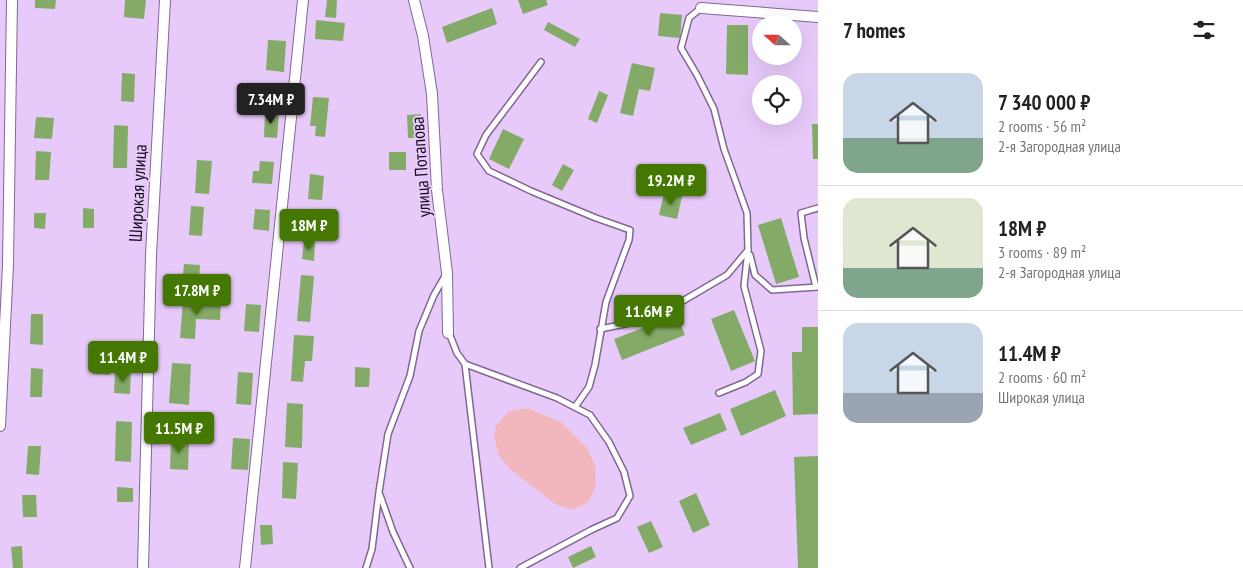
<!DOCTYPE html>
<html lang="en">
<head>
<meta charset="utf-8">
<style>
	body { margin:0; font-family:"PT Sans Narrow",sans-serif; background:#f2f2f2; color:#222; height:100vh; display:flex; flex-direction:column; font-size:19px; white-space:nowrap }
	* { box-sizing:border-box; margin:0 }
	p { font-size:16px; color:#767676 }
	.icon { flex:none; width:28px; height:28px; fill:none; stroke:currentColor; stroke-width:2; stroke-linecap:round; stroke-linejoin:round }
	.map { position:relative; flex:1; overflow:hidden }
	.side { display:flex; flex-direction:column; background:#fff; width:425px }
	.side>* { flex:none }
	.needle { width:32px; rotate:291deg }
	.tools { position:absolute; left:752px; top:15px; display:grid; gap:10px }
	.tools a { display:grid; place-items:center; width:50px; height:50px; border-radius:50%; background:#fff; box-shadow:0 5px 20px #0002; font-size:25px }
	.price { position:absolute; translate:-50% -42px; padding:0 11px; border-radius:5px; background:#457802; color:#fff; font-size:16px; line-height:32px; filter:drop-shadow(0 1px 2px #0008) }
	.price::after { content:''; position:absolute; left:50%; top:30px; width:15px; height:11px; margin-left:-8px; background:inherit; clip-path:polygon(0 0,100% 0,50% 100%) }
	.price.selected { background:#222; color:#fff }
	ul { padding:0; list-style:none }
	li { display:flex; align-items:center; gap:15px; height:125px; padding:0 25px }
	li+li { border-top:1px solid #e0e0e0 }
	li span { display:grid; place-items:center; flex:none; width:140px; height:100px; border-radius:15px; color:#555 }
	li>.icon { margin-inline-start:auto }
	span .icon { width:60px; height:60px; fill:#fffc; stroke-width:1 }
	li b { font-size:21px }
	h2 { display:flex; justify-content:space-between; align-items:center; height:60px; padding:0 25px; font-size:21px }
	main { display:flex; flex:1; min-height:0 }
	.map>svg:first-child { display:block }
	.green { fill:#f2b7bc }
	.building { fill:#84aa68 }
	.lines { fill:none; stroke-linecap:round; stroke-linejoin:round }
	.service-casing { stroke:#826792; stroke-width:8 }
	.minor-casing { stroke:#826792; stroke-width:12 }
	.service { stroke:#fff; stroke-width:5 }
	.minor { stroke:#fff; stroke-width:10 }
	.labels { text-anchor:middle; stroke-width:4; stroke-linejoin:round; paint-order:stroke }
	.street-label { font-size:18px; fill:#150b1b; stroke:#e8cafa }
</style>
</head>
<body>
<main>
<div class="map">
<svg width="818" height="568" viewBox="0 0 818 568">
	<rect width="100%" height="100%" fill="#e8cafa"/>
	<polygon class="green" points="527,408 561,422 587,448 595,465 596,484 589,502 572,510 555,504 511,470 499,456 494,437 496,426 508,412"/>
	<g class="building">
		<polygon points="35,0 56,0 55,9 35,8"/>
		<polygon points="125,0 146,0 144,19 124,17"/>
		<polygon points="327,0 337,0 336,18 325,17"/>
		<polygon points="518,0 546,0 548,5 523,14"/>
		<polygon points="492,8 497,24 447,43 442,27"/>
		<polygon points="660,13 682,15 680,38 658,36"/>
		<polygon points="316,20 345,23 343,41 315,39"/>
		<polygon points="548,22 580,39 575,47 544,30"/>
		<polygon points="727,25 748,25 748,75 726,74"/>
		<polygon points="268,40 286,41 284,72 266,70"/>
		<polygon points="632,63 655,68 650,91 639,89 633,116 620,113"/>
		<polygon points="122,73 135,74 134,102 121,101"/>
		<polygon points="599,91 608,95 597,123 588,119"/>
		<polygon points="313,97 329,98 325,137 315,136 316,126 310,126"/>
		<polygon points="265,112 279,113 277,138 264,137"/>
		<polygon points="421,114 422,138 408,138 407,115"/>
		<polygon points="36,117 54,118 52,139 34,138"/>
		<polygon points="812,124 818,124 818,159 813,159"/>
		<polygon points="114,125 128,126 127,168 113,168"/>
		<polygon points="503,129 524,139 509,169 489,159"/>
		<polygon points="36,151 51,152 49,180 35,180"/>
		<rect x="389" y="152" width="17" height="18"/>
		<polygon points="197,160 212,161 209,194 195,193"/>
		<polygon points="260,161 274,162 272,184 252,183 253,171 259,171"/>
		<polygon points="563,164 574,170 562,191 552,185"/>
		<polygon points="310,174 324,176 322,200 308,199"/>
		<polygon points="664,193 682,196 677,219 659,215"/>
		<polygon points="191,206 204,207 202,236 189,235"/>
		<polygon points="83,208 94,209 94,228 83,228"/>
		<polygon points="255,209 270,210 269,231 253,229"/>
		<polygon points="34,213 46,213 45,229 34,228"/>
		<polygon points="781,218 799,277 776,284 758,225"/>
		<polygon points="304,241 315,242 314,261 302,259"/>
		<polygon points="184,264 200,265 198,296 181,295"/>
		<polygon points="301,275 314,276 310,322 297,321"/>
		<polygon points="183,300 221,303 220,320 196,319 195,339 180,338"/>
		<polygon points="246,304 261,305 259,332 244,331"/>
		<polygon points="734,310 755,361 731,371 711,319"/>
		<polygon points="31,314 43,314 43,345 30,344"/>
		<polygon points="677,315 685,335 622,360 614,339"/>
		<polygon points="802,327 818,327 818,414 793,415 792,352 802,352"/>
		<polygon points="294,335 314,336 312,361 305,361 303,382 291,381"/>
		<polygon points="93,359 111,360 110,375 93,374"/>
		<polygon points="172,363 191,364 189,405 169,403"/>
		<polygon points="355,367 370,368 369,387 355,387"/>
		<polygon points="31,368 43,369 42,397 30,397"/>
		<polygon points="115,372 131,372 130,394 114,393"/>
		<polygon points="238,372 253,373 251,405 236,404"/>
		<polygon points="775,390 786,416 741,436 730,409"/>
		<polygon points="287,403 303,404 302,448 285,447"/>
		<polygon points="720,413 727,430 691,445 683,428"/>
		<polygon points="116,421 132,422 131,462 115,461"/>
		<polygon points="171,438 189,439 188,470 170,469"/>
		<polygon points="233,438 250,439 248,470 231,469"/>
		<polygon points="28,446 41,446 39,475 26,474"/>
		<polygon points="818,456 818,568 798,568 794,457"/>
		<polygon points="283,462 298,463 296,499 282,498"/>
		<polygon points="117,487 133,488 133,502 117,502"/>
		<polygon points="696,493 710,525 693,533 679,501"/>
		<polygon points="22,495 36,495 37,517 23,517"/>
		<polygon points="651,521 663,547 649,553 637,527"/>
		<polygon points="260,525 272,525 273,544 261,545"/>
		<polygon points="22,546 23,568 13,568 11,547"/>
		<polygon points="591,546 596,557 573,568 568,557"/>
	</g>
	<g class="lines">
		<defs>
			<g id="service">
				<polyline points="541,62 486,135 477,154 489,171 531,191 596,218 630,230 629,240 606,302 595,365 589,387 575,407"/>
				<polyline points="750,255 755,275 772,290 818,287"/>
				<polyline points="816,287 804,238 801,213 818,208"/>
				<polyline points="600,329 630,323 681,302 727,275 748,250 747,213 724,149 714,109 697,75 681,48 689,18 701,8"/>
				<polyline points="449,333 457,353 465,364 557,398 590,415 609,442 624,472 630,496 617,518 591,530 520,568"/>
				<polyline points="465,364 489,568"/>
				<polyline points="719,393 746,382 758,374 761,351 744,286 748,250"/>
				<polyline points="380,495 393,532 410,568"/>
				<polyline points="366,568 372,549 379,492 388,434 410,376 419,331 434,295 445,276"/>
			</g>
			<g id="minor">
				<polyline points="414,0 423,36 432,94 437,190 447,273 448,333"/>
				<polyline points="701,8 818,17"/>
				<polyline points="0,426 8,265 12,0"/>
				<polyline points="143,568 151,255 165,0"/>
				<polyline points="245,568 303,0"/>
			</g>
		</defs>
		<use href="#service" class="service-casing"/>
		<use href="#minor" class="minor-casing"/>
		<use href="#service" class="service"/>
		<use href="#minor" class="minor"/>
	</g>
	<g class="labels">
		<g class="street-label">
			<text transform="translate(421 167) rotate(-94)" y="6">улица Потапова</text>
			<text transform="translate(138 193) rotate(-87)" y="6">Широкая улица</text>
		</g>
	</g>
</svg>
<div class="tools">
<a><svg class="needle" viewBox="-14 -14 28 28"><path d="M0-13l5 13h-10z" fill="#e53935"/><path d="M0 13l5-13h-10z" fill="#767676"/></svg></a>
<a><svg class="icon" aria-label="locate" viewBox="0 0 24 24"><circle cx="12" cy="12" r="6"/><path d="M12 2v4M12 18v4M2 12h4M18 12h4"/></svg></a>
</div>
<b class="price selected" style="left:271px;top:125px">7.34M ₽</b>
<b class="price" style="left:671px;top:206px">19.2M ₽</b>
<b class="price" style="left:309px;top:251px">18M ₽</b>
<b class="price" style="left:197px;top:316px">17.8M ₽</b>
<b class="price" style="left:649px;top:337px">11.6M ₽</b>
<b class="price" style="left:123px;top:383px">11.4M ₽</b>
<b class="price" style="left:179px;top:454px">11.5M ₽</b>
</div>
<section class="side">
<h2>7 homes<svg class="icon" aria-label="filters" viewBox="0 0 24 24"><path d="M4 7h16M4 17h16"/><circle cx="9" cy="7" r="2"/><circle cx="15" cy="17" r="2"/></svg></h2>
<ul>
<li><span style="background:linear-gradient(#c9d6e8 65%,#7fa58c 0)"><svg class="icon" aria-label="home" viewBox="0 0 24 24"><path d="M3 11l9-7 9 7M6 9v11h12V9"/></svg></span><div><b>7 340 000 ₽</b><p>2 rooms · 56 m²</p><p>2-я Загородная улица</p></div></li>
<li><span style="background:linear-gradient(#dfe7d0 70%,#7fa58c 0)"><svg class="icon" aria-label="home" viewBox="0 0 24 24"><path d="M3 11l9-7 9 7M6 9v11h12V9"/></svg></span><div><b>18M ₽</b><p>3 rooms · 89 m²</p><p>2-я Загородная улица</p></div></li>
<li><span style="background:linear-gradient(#c9d6e8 70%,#9aa5b1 0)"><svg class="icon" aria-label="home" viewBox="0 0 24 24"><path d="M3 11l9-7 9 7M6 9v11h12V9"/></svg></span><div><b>11.4M ₽</b><p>2 rooms · 60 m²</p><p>Широкая улица</p></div></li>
</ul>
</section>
</main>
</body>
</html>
